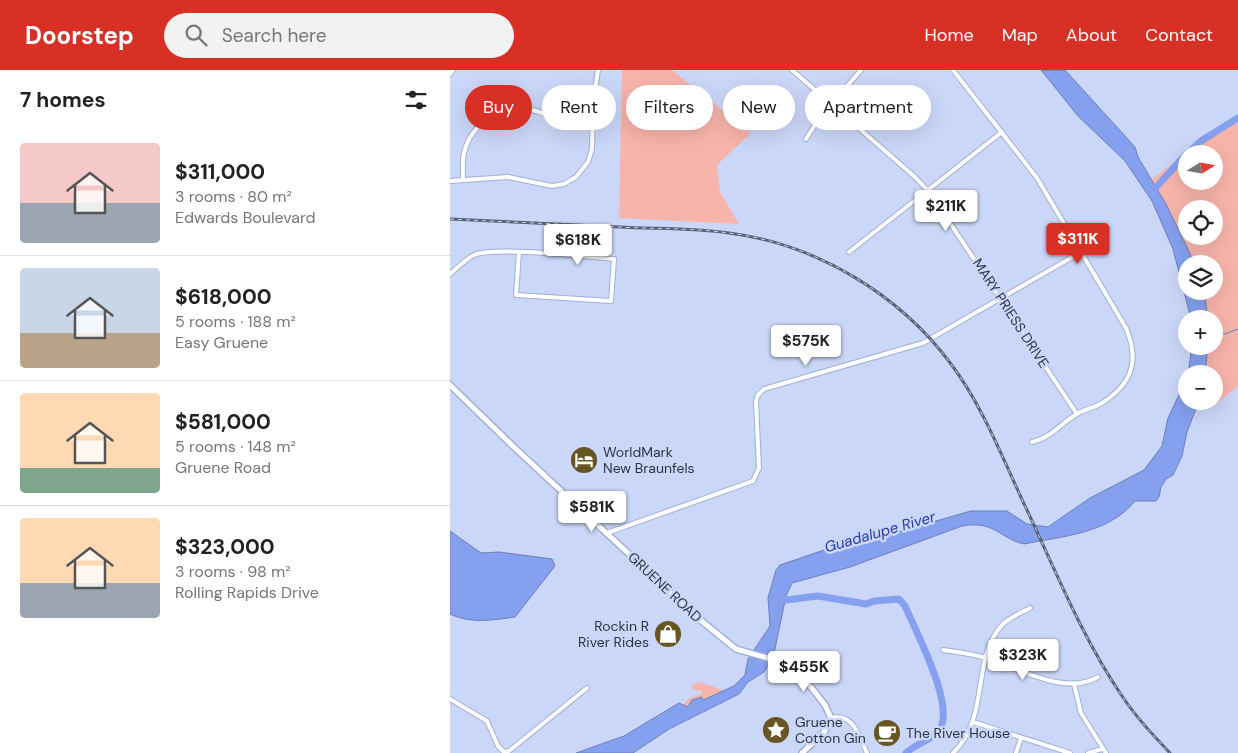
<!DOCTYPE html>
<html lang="en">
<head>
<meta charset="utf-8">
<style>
	body { margin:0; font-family:"DM Sans",sans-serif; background:#f2f2f2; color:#222; height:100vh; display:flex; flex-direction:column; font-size:19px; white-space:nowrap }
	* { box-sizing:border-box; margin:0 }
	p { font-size:16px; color:#767676 }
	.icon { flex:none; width:28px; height:28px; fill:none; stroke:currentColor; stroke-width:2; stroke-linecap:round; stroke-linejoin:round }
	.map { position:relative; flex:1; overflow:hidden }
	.panel { display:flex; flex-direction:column; background:#fff; width:450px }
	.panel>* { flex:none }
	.banner { position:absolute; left:15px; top:15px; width:475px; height:45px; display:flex; gap:10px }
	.needle { width:32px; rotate:79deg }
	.fabs { position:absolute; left:728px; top:75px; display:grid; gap:10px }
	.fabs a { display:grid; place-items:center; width:45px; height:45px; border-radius:50%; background:#fff; box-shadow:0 5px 20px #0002; font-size:25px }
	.price { position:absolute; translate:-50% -42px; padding:0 11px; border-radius:5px; background:#fff; color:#222; font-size:16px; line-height:32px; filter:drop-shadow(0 1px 2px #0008) }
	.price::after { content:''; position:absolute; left:50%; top:30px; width:15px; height:11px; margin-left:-8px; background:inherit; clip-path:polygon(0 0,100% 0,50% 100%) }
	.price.on { background:#d93025; color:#fff }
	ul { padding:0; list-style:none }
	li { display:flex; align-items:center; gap:15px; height:125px; padding:0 20px }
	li+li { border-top:1px solid #e0e0e0 }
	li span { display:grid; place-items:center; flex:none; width:140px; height:100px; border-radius:5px; color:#555 }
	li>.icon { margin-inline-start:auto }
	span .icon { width:60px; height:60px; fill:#fffc; stroke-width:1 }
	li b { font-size:21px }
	h2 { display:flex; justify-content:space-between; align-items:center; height:60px; padding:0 20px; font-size:21px }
	.chip { padding:0 18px; border-radius:22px; background:#fff; box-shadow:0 5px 20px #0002; font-size:18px; line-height:45px }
	.chip.on { background:#d93025; color:#fff }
	header { display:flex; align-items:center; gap:30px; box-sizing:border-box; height:70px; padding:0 25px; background:#d93025; color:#fff }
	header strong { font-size:24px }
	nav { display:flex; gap:28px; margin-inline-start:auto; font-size:18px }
	.search { width:350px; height:45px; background:#f2f2f2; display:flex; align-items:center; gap:12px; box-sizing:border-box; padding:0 18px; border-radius:28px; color:#767676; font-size:19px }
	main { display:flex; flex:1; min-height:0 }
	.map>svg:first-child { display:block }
	.green { fill:#f7b4aa; fill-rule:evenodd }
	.water { fill:#85a0ef; stroke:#6b7fbb }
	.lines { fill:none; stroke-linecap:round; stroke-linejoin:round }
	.stream { stroke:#6b7fbb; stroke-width:1 }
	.river { stroke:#85a0ef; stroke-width:7 }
	.minor-casing { stroke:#a1afd6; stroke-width:6 }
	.tertiary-casing { stroke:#a1afd6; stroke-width:8 }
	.minor { stroke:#fff; stroke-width:4 }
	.tertiary { stroke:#fff; stroke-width:5 }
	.rail-casing { stroke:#5a6176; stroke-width:3 }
	.rail { stroke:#cbd7f8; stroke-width:1; stroke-dasharray:4; stroke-linecap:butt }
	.labels { text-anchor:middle; stroke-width:5; stroke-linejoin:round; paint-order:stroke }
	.street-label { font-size:14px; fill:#2d3242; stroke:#cbd7f8 }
	.poi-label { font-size:14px; fill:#2d3242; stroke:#cbd7f8; text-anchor:start }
	.water-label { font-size:15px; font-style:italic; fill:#2639a9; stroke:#cbd7f8 }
</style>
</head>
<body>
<header>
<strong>Doorstep</strong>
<div class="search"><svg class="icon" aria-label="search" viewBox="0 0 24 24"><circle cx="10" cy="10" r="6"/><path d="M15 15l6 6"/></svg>Search here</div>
<nav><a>Home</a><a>Map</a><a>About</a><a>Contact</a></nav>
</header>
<main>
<section class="panel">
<h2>7 homes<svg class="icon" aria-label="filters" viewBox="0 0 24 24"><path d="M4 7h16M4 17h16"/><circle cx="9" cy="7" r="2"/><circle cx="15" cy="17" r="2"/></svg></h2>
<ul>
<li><span style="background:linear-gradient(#f6c9c9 60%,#9aa5b1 0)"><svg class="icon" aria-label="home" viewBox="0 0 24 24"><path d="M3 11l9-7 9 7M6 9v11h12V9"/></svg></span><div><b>$311,000</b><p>3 rooms · 80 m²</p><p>Edwards Boulevard</p></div></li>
<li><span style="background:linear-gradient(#c9d6e8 65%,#b9a48a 0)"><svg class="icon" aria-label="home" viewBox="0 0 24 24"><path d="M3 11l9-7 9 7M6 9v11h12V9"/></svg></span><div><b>$618,000</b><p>5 rooms · 188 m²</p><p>Easy Gruene</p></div></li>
<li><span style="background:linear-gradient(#ffd9b3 75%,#7fa58c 0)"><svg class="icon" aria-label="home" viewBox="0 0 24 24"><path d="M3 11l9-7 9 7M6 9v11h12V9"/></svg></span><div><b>$581,000</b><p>5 rooms · 148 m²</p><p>Gruene Road</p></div></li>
<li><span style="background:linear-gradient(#ffd9b3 65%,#9aa5b1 0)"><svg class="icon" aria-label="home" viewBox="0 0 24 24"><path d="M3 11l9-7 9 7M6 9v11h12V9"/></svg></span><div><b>$323,000</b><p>3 rooms · 98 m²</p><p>Rolling Rapids Drive</p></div></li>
</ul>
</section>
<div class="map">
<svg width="788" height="683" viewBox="0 0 788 683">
	<rect width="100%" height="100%" fill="#cbd7f8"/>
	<g class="green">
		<polygon points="172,0 222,0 301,63 267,95 270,122 289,154 169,148"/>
		<path d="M 788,50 L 788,316 L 763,337 L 752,331 L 764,331 L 764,304 L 755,304 L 758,276 L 764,276 L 764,249 L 758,249 L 754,221 L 764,221 L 764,194 L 745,194 L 702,109 L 737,83 ZM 736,84 L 764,84 L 764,111 L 736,111 ZM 736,139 L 764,139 L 764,166 L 736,166 Z"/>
		<polygon points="251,612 274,621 253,630 252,627 238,637 233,635 240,628 252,624 251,620 248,621 241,618 244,614"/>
	</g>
	<g class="water">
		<polygon points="591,0 615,0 685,77 688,87 716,134 745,194 736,194 736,221 754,221 758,249 741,249 723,179 702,131 675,91 628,46"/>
		<polygon points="742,276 758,276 755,304 738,304"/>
		<path d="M 736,310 L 736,331 L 749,331 L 737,362 L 732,386 L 723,405 L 716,409 L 711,417 L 709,427 L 706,431 L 685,431 C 658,464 613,466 574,474 C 549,468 544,450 512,456 L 400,497 L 342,513 L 336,526 L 323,588 L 314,602 L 298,612 L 289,624 L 219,659 L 183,683 L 126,683 L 174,666 L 229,633 L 238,637 L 242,630 L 252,627 L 253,630 L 284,616 L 295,605 L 298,589 L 320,556 L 318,528 L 326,500 L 330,495 L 380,478 L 405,474 L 521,441 L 557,441 L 577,454 L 598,457 L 640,428 L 694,400 L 712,376 L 718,348 Z"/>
		<path d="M 0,461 L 31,483 L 49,482 L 102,489 L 105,496 L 65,547 C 43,550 21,554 0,544 Z"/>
	</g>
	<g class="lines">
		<polyline class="stream" points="764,262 775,264 788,259"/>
		<g class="river">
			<polyline points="737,84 751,71 788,48"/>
			<polyline points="701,123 736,84"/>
			<path d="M 328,531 L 368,526 L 416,534 L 424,531 L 449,529 L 455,536 C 466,562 508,640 488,662 C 480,671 465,674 456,683"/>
		</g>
		<defs>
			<g id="minor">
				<polyline points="342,0 465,107 480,123 627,344"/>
				<path d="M 503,0 L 587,108 L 676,258 C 690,291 682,314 652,333 C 644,338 635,339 627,344 C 611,353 601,368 582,372"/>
				<polyline points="0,4 3,0"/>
				<polyline points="356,69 368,50 411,0"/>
				<path d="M 13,110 C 13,101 12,92 14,83 C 21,53 52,34 82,40 C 103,45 120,56 142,54"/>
				<polyline points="0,111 58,107 102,116 114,114 126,107 138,92 142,79 143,34 148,0"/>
				<polyline points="399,182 552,62"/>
				<path d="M 0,204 C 7,198 16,189 24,185 C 44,176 138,187 164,189 L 161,231 L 66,225 L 69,182"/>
				<polyline points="157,463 303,411 309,398 306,331 308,325 314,319 473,273 631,182"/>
				<path d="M 493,580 C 509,582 524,584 539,589 C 571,599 615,626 648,607"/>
				<polyline points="624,614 631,643 656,683"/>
				<polyline points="0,629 37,651 48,676 54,682 59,681 137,618"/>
				<path d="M 381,648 C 404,643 409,666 417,683"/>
				<polyline points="523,652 620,683"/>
				<path d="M 503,683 C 541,647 520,588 553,554 C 560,547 571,543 580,538"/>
				<polyline points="566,683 571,668"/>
				<polyline points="638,683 652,679"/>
			</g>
			<polyline id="tertiary" points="0,315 66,379 249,549 286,579 335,593 346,598 375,635 381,648 375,661 352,683"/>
		</defs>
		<use href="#minor" class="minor-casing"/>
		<use href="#tertiary" class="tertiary-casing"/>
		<use href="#minor" class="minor"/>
		<use href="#tertiary" class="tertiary"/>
		<defs>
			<path id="rail" d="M 0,149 C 56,152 113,154 169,157 C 206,159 243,158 279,163 C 366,174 449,224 501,294 C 534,338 553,390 577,440 C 606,502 633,569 672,626 C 686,647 703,665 720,683"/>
		</defs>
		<use href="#rail" class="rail-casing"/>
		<use href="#rail" class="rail"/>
	</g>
	<defs>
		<symbol id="hotel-disc" viewBox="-11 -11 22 22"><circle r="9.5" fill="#675523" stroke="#cbd7f8"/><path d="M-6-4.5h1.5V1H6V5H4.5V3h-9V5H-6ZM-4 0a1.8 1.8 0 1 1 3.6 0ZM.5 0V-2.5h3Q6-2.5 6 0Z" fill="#fff"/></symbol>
		<symbol id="shop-disc" viewBox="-11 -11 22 22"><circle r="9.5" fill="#675523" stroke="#cbd7f8"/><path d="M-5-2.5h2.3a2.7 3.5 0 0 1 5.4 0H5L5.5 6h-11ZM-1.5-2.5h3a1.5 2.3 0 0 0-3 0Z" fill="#fff"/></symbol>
		<symbol id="sight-disc" viewBox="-11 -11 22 22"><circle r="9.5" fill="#675523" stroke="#cbd7f8"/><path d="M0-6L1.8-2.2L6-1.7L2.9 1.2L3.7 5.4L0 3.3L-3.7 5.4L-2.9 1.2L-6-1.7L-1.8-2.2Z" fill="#fff"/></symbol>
		<symbol id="cafe-disc" viewBox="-11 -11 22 22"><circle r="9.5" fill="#675523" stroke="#cbd7f8"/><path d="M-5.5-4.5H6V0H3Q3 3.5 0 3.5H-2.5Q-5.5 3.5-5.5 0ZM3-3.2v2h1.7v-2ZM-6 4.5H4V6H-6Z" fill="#fff"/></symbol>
	</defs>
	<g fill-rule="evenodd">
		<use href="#hotel-disc" x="118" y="374" width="32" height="32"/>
		<use href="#shop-disc" x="202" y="548" width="32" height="32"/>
		<use href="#sight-disc" x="310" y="644" width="32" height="32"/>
		<use href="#cafe-disc" x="421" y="647" width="32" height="32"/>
	</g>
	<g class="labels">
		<g class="street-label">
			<text transform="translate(561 243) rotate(57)" y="5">MARY PRIESS DRIVE</text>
			<text transform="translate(215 517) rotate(43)" y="5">GRUENE ROAD</text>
		</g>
		<g class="poi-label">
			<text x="153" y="387">WorldMark<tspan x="153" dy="16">New Braunfels</tspan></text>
			<text x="199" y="561" text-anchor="end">Rockin R<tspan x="199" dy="16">River Rides</tspan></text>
			<text x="345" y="657">Gruene<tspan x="345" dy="16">Cotton Gin</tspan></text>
			<text x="456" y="668">The River House</text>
		</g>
		<g class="water-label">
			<text transform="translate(430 462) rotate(-16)" y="5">Guadalupe River</text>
		</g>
	</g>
</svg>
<div class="fabs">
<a><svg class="needle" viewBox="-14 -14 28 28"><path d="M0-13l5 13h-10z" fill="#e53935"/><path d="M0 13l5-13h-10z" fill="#767676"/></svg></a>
<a><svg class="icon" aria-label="locate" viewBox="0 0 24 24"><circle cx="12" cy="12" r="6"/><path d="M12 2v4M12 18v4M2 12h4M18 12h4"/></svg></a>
<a><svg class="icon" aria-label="layers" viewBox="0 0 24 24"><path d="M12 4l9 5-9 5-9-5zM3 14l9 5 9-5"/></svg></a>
<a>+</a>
<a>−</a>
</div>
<b class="price" style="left:496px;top:162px">$211K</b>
<b class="price on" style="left:628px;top:195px">$311K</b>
<b class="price" style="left:128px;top:196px">$618K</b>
<b class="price" style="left:356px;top:297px">$575K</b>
<b class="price" style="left:142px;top:463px">$581K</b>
<b class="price" style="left:573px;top:611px">$323K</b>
<b class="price" style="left:354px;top:623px">$455K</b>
<div class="banner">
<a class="chip on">Buy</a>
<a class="chip">Rent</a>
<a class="chip">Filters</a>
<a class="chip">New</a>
<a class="chip">Apartment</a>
</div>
</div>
</main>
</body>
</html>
